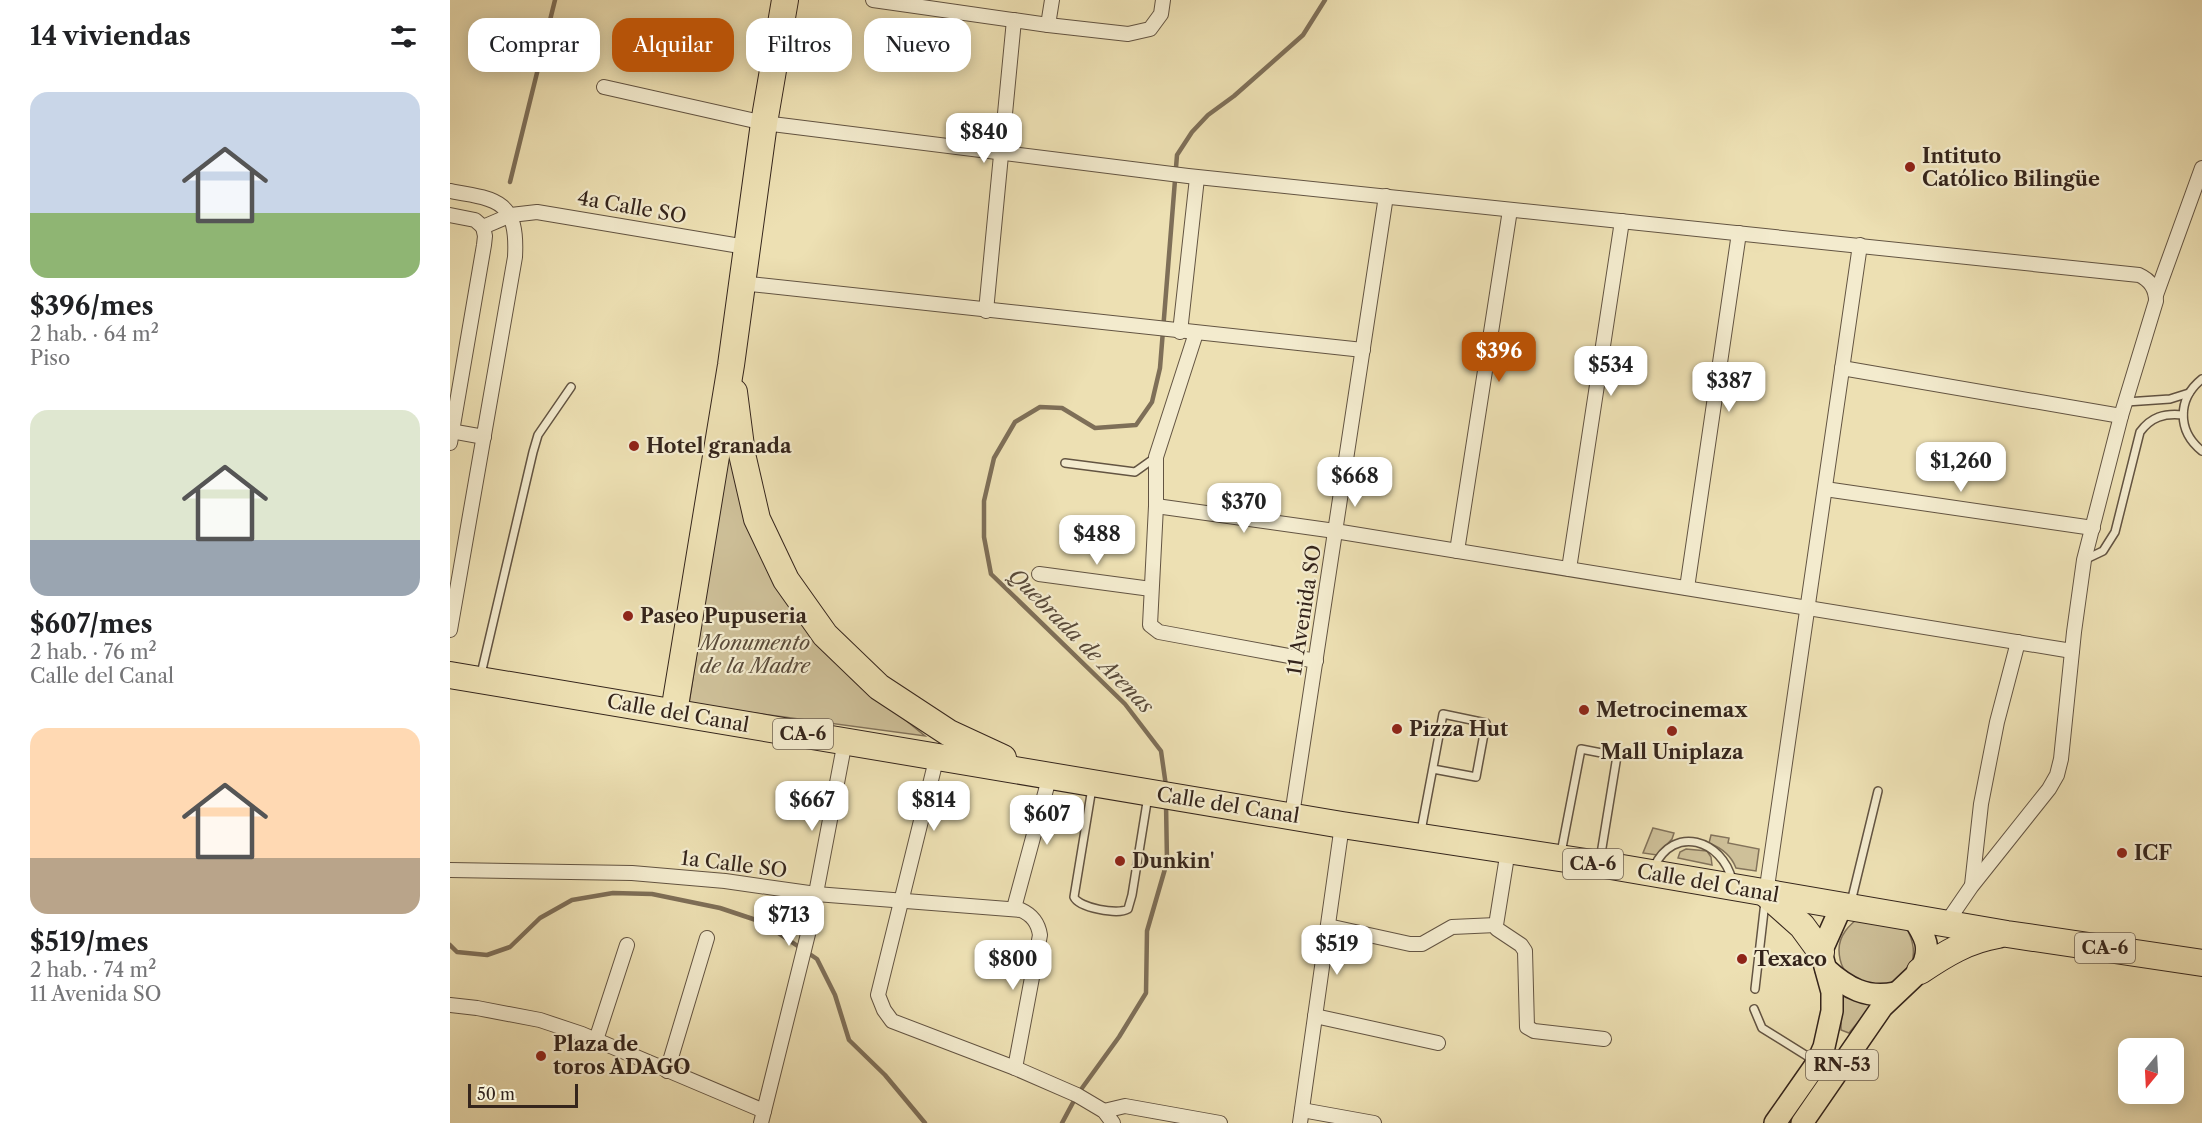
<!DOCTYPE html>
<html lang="es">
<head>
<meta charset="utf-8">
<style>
	body { margin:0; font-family:"Libre Caslon Text",serif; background:#f6f6f6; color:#202124; height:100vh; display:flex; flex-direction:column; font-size:22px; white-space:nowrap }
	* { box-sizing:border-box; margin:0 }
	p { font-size:20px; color:#757577 }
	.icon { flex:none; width:33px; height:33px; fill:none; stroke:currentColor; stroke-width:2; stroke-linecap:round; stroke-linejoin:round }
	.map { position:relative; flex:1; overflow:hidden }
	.sheet { display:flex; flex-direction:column; background:#fff; width:450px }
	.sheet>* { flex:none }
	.banner { position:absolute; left:18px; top:18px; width:570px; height:54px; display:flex; gap:12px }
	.needle { width:39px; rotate:198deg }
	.tools { position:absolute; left:1668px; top:1038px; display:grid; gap:12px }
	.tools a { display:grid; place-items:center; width:66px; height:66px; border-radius:12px; background:#fff; box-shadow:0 3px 15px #0003; font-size:30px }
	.scale { position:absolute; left:18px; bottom:15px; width:110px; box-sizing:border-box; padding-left:6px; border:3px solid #35251c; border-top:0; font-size:16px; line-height:21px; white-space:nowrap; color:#35251c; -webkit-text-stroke:4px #f3ebce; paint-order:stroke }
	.price { position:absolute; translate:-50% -51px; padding:0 14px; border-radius:12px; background:#fff; color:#222; font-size:20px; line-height:39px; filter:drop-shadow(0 2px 3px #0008) }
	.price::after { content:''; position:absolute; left:50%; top:36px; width:18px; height:14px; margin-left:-9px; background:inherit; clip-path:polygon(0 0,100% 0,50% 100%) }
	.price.current { background:#b45309; color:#fff }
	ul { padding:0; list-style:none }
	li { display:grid; align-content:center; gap:12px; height:318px; padding:0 30px }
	li span { display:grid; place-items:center; height:186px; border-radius:18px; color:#555 }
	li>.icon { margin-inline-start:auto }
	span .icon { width:108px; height:108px; fill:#fffc; stroke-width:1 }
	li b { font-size:26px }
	h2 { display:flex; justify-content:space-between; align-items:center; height:72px; padding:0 30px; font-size:26px }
	.tag { padding:0 21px; border-radius:18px; background:#fff; box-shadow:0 3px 15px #0003; font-size:21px; line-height:54px }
	.tag.current { background:#b45309; color:#fff }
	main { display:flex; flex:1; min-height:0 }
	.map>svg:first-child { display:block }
	.green { fill:#cec099; stroke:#82725a; stroke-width:1.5 }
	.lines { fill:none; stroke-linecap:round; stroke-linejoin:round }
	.stream { stroke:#7e6f58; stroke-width:4.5 }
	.lane-casing { stroke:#635442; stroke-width:10 }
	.street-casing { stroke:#635442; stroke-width:16 }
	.primary-casing { stroke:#35251c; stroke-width:24 }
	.highway-casing { stroke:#35251c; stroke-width:28 }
	.lane { stroke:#f3ebce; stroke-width:7 }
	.street { stroke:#f3ebce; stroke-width:14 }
	.primary { stroke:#ede0b3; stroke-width:21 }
	.highway { stroke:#ede0b3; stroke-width:26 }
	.poi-dot { fill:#8f2418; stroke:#f3ebce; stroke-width:2 }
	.labels { text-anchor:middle; stroke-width:4.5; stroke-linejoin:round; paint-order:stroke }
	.shield { fill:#f3ebce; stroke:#6e6051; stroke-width:1.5 }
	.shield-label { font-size:18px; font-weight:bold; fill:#35251c }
	.poi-label { font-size:20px; font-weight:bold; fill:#35251c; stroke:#f3ebce; text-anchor:start }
	.street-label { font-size:20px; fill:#35251c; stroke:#f3ebce }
	.park-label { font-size:20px; font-style:italic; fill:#5b4c3b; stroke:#f3ebce }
	.water-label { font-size:21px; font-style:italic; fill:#594a3a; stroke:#f3ebce }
</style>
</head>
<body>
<main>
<section class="sheet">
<h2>14 viviendas<svg class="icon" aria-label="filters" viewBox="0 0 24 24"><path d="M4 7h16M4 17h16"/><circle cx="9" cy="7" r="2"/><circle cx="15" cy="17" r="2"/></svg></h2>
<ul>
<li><span style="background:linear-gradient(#c9d6e8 65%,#8fb573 0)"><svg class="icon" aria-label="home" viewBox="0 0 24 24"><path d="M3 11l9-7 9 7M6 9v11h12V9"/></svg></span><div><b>$396/mes</b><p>2 hab. · 64 m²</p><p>Piso</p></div></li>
<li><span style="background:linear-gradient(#dfe7d0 70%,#9aa5b1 0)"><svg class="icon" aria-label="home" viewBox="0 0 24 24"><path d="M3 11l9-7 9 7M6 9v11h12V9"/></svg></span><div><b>$607/mes</b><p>2 hab. · 76 m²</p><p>Calle del Canal</p></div></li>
<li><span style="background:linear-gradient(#ffd9b3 70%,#b9a48a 0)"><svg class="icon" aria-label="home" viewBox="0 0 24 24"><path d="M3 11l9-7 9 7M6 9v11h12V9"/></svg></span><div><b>$519/mes</b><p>2 hab. · 74 m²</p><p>11 Avenida SO</p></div></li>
</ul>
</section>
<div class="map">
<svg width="1752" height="1123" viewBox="0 0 1752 1123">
	<rect width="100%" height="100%" fill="#ede0b3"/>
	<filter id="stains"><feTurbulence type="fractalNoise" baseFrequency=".00333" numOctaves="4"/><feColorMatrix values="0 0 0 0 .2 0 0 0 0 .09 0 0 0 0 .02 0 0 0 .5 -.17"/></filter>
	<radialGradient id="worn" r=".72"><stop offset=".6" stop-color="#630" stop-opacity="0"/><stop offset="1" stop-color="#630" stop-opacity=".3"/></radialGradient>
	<g class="green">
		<polygon points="280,438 298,521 427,697 475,736 239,704"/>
		<polygon points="1203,828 1224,833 1222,839 1207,855 1193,853"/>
		<path d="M 1261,835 L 1279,838 L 1278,843 L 1309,849 L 1306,871 L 1286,868 C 1281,855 1272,848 1259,843 Z"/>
		<polygon points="1236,849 1257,851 1261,857 1262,865 1228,858 1230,852"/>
		<path d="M 1411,916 L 1456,927 C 1491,991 1390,1009 1389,950 C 1389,935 1399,925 1411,916 Z"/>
		<path d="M 1391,992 C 1401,1000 1410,1003 1423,1004 L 1399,1033 L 1391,1030 Z"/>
	</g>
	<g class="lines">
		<g class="stream">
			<polyline points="60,182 105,0"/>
			<polyline points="716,786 711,751 675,704 541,574 534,537 534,501 544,458 565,422 590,407 612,408 645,428 686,425 702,402 710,368 727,155 742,132 758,115 784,96 853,35 875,0"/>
			<polyline points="0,945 7,952 37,955 60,947 90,918 122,900 163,893 202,894 270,908 312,922 367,959 385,995 399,1040 435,1075 475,1123"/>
			<polyline points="612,1123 627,1095 669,1037 696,993 697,931 717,862 716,803"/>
		</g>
		<defs>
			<g id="lane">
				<path d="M 1752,379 C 1727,399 1727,431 1752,451"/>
				<polyline points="1676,402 1720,399 1739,393"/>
				<polyline points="615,463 685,472 706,457"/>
				<path d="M 1634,560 L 1653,551 L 1665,532 L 1690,432 C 1701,417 1714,413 1733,415"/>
				<polyline points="31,674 83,452 88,435 121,387"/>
				<path d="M 642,788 L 624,897 C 629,908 668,915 678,909 L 682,895 L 698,796"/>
				<polyline points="971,831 993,714 1036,723 1026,777 983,769"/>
				<polyline points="1111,853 1131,749 1167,756 1150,860"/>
				<path d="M 1204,867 C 1224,824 1272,840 1282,880"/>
				<polyline points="1401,902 1428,791"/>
				<polyline points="1305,989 1315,902"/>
				<polyline points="1304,1009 1312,1028 1365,1061"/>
			</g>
			<g id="street">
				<polyline points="423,0 598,25 678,34 700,29 711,14 713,0"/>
				<polyline points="598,25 602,0"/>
				<path d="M 154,87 L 314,123 L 738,176 L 1689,275 C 1700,280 1706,288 1706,301 L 1671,416 L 1634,560 L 1624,632 L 1611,759 L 1607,775 L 1599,789 L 1521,887 L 1497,922"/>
				<path d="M 0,191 C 48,199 68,201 65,257 L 0,630"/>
				<polyline points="0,215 25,220 33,227"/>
				<polyline points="33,227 61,215 87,212 296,247"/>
				<polyline points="291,283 913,350"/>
				<polyline points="1706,295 1752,168"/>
				<polyline points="536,311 564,20"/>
				<polyline points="730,332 747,178"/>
				<polyline points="746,333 706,457 706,506 700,625 709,632 866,661"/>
				<polyline points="1392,368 1671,416"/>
				<polyline points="0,431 34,437"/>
				<polyline points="0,443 34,245 35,236 33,227"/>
				<polyline points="1375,489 1643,528"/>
				<polyline points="706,506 885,531 1622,651"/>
				<polyline points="1007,551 1060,210"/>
				<polyline points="1119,569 1172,221"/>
				<polyline points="589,574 701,589"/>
				<polyline points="1237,588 1289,233"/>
				<polyline points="487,756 428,995 434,1010 442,1021 565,1068 627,1095 654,1111 663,1123"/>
				<polyline points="842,815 936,196"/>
				<polyline points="1058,850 1046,925 1047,929 1071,945 1075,951 1077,1027 1084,1031 1154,1039"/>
				<path d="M 0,870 L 182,873 L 275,881 L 366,894 L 571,910 C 582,915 588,922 590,935 L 565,1068"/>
				<polyline points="1522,885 1531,804 1547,722 1568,642"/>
				<polyline points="1316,894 1410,245"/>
				<polyline points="564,908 600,775"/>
				<polyline points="878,926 960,944 972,944 1002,927 1046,925"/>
				<polyline points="0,1005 27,1008 90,1020 132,1034 314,1111"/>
				<polyline points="865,1016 988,1043"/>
				<polyline points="146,1040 177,945"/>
				<polyline points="217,1071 257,938"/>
				<polyline points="852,1110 924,1123"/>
				<polyline points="654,1111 675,1106 770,1123"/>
				<polyline points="311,1123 359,930 395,741"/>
				<polyline points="850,1123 892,825"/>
			</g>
			<g id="primary">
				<path d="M 1376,969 C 1397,988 1417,999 1445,993"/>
				<polyline points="1325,1123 1367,1063 1374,1047 1382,1011 1382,992 1371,952 1392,905"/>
				<path d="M 1352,1123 L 1432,1007 L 1470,971 C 1483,948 1475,936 1462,916"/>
			</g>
			<g id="highway">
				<polyline points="284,392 292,454 307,519 336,580 375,635 429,687 499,733 553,758"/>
				<polyline points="0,675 892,825 1149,864 1557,934 1752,963"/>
				<polyline points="224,712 281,365 314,123 335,0"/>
				<polyline points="1316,894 1352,926 1371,952"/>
				<path d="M 1470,971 C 1495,954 1518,940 1548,935"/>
			</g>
		</defs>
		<use href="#lane" class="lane-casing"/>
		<use href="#street" class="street-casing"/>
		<use href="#primary" class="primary-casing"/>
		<use href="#highway" class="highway-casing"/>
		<use href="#lane" class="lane"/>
		<use href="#street" class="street"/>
		<use href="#primary" class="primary"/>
		<use href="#highway" class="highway"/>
	</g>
	<g class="poi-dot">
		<circle cx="1460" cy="167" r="6"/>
		<circle cx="184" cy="446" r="6"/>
		<circle cx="178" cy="616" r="6"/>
		<circle cx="1134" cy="710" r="6"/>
		<circle cx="947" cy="729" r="6"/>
		<circle cx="1222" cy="731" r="6"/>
		<circle cx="1672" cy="853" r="6"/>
		<circle cx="670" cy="861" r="6"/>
		<circle cx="1292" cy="959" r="6"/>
		<circle cx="91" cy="1056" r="6"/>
	</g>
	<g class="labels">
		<g class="shield">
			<rect x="323" y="719" width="60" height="30" rx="4.5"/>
			<rect x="1113" y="849" width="60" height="30" rx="4.5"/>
			<rect x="1625" y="933" width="60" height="30" rx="4.5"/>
			<rect x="1356" y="1050" width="72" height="30" rx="4.5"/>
		</g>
		<g class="shield-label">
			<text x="353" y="740">CA-6</text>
			<text x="1143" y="870">CA-6</text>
			<text x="1655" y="954">CA-6</text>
			<text x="1392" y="1071">RN-53</text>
		</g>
		<g class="poi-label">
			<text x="1472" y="163">Intituto<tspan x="1472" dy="23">Católico Bilingüe</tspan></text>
			<text x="196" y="453">Hotel granada</text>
			<text x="190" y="623">Paseo Pupuseria</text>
			<text x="1146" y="717">Metrocinemax</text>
			<text x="959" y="736">Pizza Hut</text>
			<text x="1222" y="759" text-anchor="middle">Mall Uniplaza</text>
			<text x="1684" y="860">ICF</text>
			<text x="682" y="868">Dunkin'</text>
			<text x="1304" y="966">Texaco</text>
			<text x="103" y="1051">Plaza de<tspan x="103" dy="23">toros ADAGO</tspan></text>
		</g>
		<g class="street-label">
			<text transform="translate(182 207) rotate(10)" y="7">4a Calle SO</text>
			<text transform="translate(854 610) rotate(-81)" y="7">11 Avenida SO</text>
			<text transform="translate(228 713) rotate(10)" y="7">Calle del Canal</text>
			<text transform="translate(778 805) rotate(9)" y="7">Calle del Canal</text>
			<text transform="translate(284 864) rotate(7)" y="7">1a Calle SO</text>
			<text transform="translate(1258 883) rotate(10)" y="7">Calle del Canal</text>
		</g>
		<g class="park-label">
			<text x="305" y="650">Monumento<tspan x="305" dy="23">de la Madre</tspan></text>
		</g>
		<g class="water-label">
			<text transform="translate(631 641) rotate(45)" y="7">Quebrada de Arenas</text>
		</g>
	</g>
	<rect width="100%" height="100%" filter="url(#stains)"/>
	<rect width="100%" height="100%" fill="url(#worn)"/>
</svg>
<div class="tools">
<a><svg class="needle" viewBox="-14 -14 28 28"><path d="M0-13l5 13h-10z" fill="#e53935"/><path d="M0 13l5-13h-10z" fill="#757577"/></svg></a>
</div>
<div class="scale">50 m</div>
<b class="price" style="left:534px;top:164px">$840</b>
<b class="price current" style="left:1049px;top:383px">$396</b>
<b class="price" style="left:1161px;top:397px">$534</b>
<b class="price" style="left:1279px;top:413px">$387</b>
<b class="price" style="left:1511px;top:493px">$1,260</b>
<b class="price" style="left:905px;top:508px">$668</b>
<b class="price" style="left:794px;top:534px">$370</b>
<b class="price" style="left:647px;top:566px">$488</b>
<b class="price" style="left:362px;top:832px">$667</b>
<b class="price" style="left:484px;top:832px">$814</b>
<b class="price" style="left:597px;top:846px">$607</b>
<b class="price" style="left:339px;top:947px">$713</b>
<b class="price" style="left:887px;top:976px">$519</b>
<b class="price" style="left:563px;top:991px">$800</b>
<div class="banner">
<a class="tag">Comprar</a>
<a class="tag current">Alquilar</a>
<a class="tag">Filtros</a>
<a class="tag">Nuevo</a>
</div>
</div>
</main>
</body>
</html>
